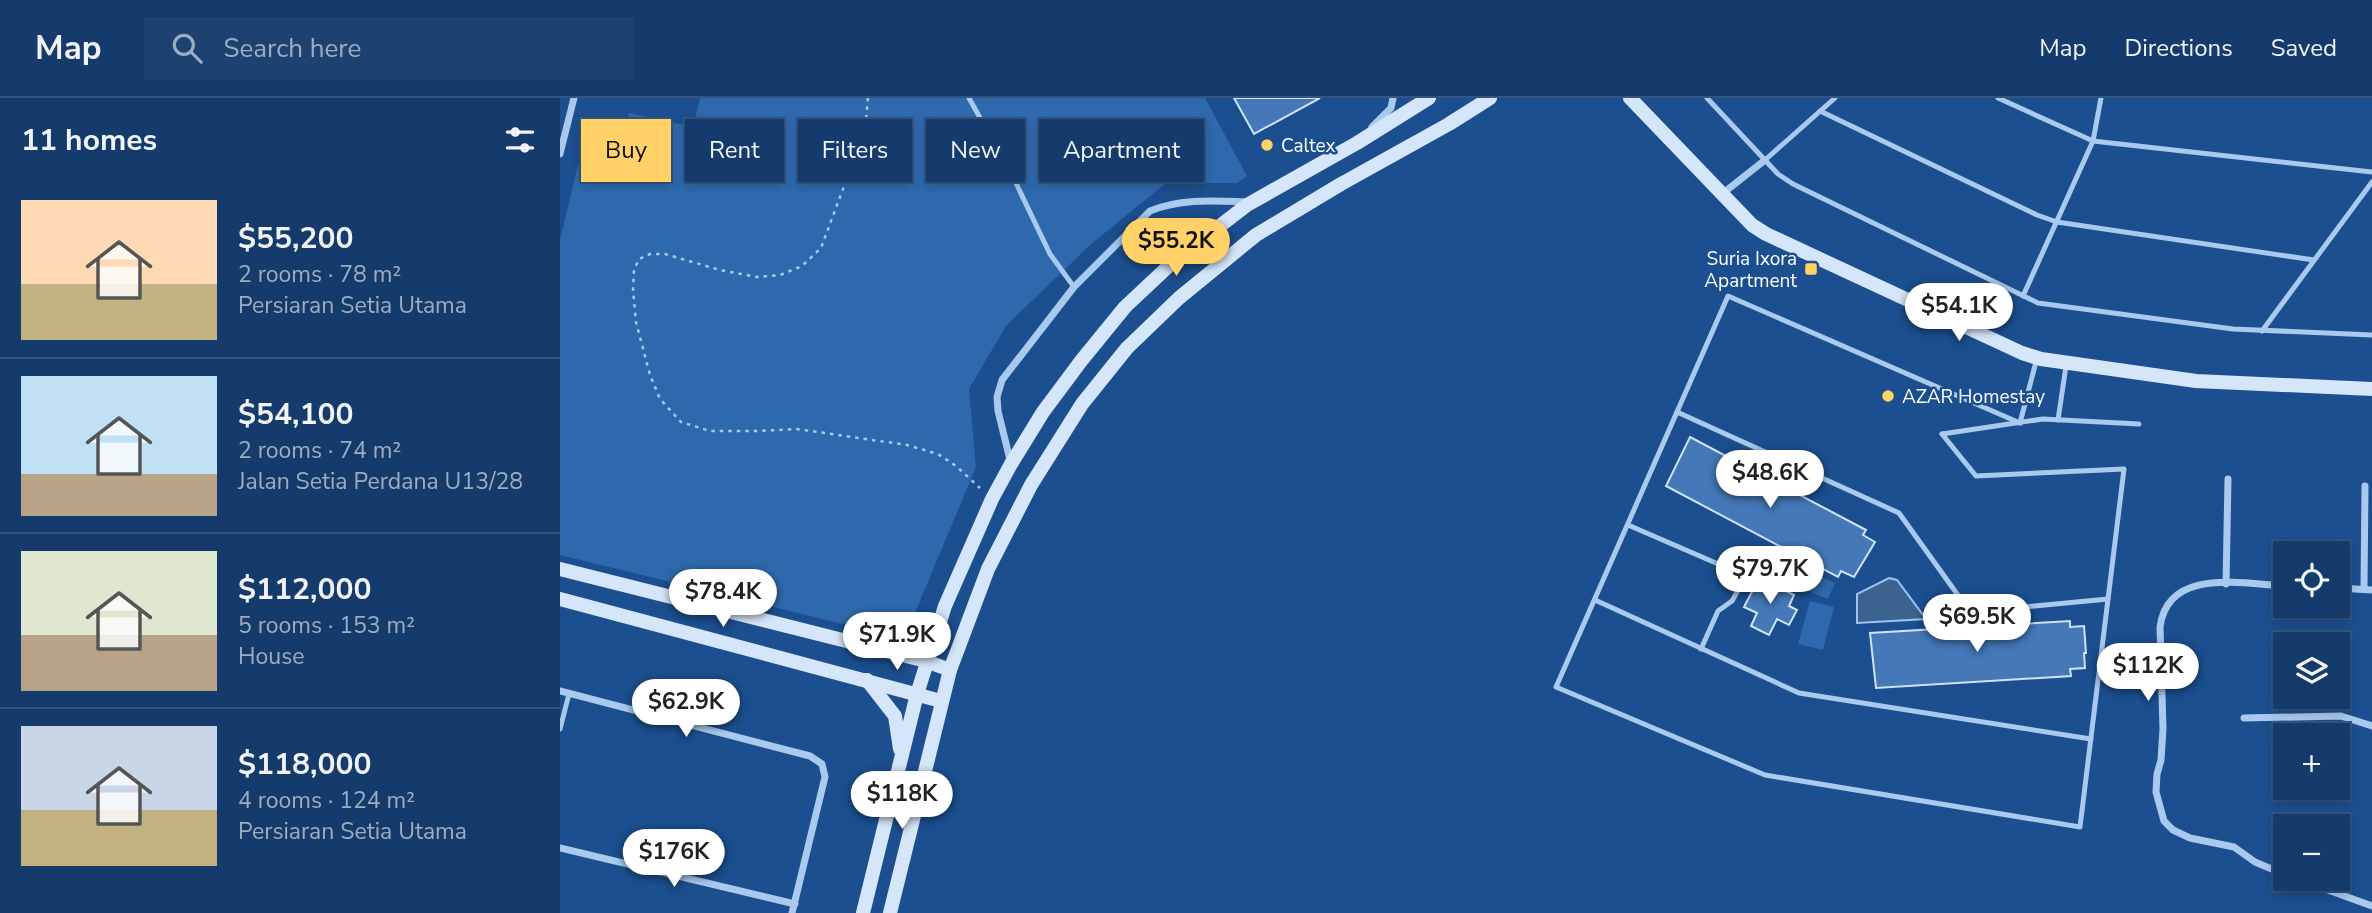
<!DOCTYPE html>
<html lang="en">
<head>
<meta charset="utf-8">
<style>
	body { margin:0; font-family:"Nunito Sans",sans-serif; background:#1d4271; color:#f1f3f6; height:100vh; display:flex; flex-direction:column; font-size:26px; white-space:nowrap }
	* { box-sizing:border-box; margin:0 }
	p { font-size:23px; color:#9dadc1 }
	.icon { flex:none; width:38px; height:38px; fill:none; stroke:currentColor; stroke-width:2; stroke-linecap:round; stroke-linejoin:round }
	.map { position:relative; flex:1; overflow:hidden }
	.sheet { display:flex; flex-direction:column; background:#143b6b; width:560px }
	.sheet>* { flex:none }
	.hud { position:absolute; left:21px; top:21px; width:665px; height:63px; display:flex; gap:14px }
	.controls { position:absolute; left:1713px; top:443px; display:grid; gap:14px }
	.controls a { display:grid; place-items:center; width:77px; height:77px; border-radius:0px; background:#143b6b; box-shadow:0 4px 10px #0003,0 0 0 2px #33557e; font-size:35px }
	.price { position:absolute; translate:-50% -60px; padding:0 16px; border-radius:24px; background:#fff; color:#222; font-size:23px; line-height:46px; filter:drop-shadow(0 2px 4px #0008) }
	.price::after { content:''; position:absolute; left:50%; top:42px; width:21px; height:16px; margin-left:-10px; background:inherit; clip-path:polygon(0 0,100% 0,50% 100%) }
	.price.selected { background:#ffd166; color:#111 }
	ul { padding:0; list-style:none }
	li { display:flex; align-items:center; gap:21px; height:175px; padding:0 21px }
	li+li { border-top:2px solid #33557e }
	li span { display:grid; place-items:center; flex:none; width:196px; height:140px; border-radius:0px; color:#555 }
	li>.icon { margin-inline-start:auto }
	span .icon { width:84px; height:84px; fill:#fffc; stroke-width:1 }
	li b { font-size:30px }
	h2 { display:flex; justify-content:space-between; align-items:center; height:84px; padding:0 21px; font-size:30px }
	.pill { padding:0 24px; border-radius:0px; background:#143b6b; box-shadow:0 4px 10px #0003,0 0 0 2px #33557e; font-size:24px; line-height:63px }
	.pill.selected { background:#ffd166; color:#111 }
	header { display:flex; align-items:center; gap:42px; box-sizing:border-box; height:98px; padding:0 35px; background:#143b6b; border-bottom:2px solid #33557e }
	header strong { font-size:33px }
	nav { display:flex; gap:38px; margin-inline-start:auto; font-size:24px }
	.search { width:490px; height:63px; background:#1d4271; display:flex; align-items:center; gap:18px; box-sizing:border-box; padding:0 24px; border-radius:0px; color:#9dadc1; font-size:26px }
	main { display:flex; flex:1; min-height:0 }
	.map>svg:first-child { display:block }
	.green { fill:#2e69ad }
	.water { fill:#3c6290; stroke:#9cc4f0; stroke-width:2 }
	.building { fill:#4478b7; stroke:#cfe3fa; stroke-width:2 }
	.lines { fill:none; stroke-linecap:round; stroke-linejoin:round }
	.path { stroke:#a9c9ee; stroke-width:2.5; stroke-dasharray:3.5 5; stroke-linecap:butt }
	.lane { stroke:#a9c9ee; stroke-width:5 }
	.street { stroke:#a9c9ee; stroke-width:7 }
	.secondary { stroke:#d6e6fa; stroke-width:14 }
	.poi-dot { fill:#ffd166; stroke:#1b4f8f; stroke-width:2.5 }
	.labels { text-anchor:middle; stroke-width:5; stroke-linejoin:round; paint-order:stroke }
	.poi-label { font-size:19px; fill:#fff; stroke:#1b4f8f; text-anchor:start }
</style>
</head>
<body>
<header>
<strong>Map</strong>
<div class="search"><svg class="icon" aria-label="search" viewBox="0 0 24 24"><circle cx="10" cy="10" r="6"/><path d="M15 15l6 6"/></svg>Search here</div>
<nav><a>Map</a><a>Directions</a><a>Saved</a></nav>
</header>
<main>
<section class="sheet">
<h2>11 homes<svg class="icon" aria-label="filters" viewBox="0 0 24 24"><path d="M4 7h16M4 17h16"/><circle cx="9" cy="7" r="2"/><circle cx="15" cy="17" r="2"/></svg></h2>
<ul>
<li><span style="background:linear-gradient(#ffd9b3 60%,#c2b280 0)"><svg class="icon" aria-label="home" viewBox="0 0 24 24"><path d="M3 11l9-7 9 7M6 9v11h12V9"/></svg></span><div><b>$55,200</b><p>2 rooms · 78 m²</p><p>Persiaran Setia Utama</p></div></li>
<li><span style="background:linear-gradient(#bfe0f5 70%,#b9a48a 0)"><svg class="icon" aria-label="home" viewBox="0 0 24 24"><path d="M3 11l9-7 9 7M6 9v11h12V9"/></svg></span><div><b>$54,100</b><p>2 rooms · 74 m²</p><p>Jalan Setia Perdana U13/28</p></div></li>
<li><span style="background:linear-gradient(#dfe7d0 60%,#b9a48a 0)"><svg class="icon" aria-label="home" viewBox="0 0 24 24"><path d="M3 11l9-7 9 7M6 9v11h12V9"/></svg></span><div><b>$112,000</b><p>5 rooms · 153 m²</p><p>House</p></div></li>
<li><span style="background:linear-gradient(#c9d6e8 60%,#c2b280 0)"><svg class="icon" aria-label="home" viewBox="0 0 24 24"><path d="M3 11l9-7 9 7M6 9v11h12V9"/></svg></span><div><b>$118,000</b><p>4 rooms · 124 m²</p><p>Persiaran Setia Utama</p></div></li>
</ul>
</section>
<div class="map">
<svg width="1812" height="815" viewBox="0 0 1812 815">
	<rect width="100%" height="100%" fill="#1b4f8f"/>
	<g class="green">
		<polygon points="140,0 645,0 687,78 677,85 606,85 530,147 446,228 409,291 416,369 344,541 0,457 0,142 24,42 61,51 69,15 133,29"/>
		<polygon points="1212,458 1239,470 1232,486 1205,475"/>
		<polygon points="1248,473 1275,485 1268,501 1241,490"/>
		<polygon points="1250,503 1274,509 1263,552 1238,546"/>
	</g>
	<polygon class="water" points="1329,480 1337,482 1366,521 1297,525 1297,496"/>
	<g class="building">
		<polygon points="674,0 760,0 694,36"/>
		<polygon points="1130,339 1306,432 1303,437 1315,444 1294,479 1281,473 1278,479 1106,388"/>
		<polygon points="1199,480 1234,497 1229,508 1237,512 1229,527 1217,521 1209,537 1191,528 1197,515 1184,509"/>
		<polygon points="1510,523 1510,529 1524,528 1526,555 1524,555 1525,570 1510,571 1511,578 1316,590 1310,535"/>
	</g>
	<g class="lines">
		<polyline class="path" points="308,0 305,32 261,150 242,168 220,177 197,179 160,172 105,156 90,156 79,161 74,172 73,191 76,224 90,277 100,301 121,324 150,333 198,333 237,331 347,347 378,356 396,368 420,390"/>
		<g class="lane">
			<polyline points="409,0 454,81 490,156 514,189"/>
			<polyline points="1147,0 1218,76 1233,86 1478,205 1673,231 1812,237"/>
			<polyline points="1438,0 1533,43 1812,74"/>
			<polyline points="1260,13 1477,117 1497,124 1754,162"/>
			<polyline points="1205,62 1275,0"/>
			<polyline points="1463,198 1533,43 1541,0"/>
			<polyline points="1702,233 1812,84"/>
			<polyline points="1117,314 1339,415 1410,514 1548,501"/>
			<polyline points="1498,322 1506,268"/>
			<polyline points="1460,325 1477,260"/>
			<polyline points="1382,336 1416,378 1564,371 1520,729 1205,677 996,589 1168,198 1460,325"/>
			<polyline points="1382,336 1483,321 1579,326"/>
			<polyline points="1068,427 1186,478 1172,503 1158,513 1141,551"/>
			<polyline points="1035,502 1239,595 1531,641"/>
			<polyline points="0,631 9,596"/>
		</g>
		<g class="street">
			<polyline points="812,29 831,10 833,0"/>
			<polyline points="0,56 14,0"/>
			<polyline points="1162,96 1205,62"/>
			<path d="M 451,366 L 438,313 L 437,299 L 442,282 L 514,189 L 590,113 C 622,100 655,103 689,104"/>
			<polyline points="1666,486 1668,381"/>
			<path d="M 1726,488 C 1682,486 1608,469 1600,529 L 1603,631 L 1601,662 L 1597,676 L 1596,694 L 1604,723 L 1613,732 L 1630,740 L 1674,749 L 1695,764 L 1726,777"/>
			<polyline points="1778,490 1812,492"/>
			<polyline points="1804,491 1805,388"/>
			<polyline points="0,593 250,658 262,666 265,679 232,815"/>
			<polyline points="1684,620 1781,618 1812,628"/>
			<polyline points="0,750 235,806"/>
			<polyline points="1735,780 1812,808"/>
		</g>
		<g class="secondary">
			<polyline points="1070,0 1192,127 1206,136 1462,255 1481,261 1636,283 1812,291"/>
			<polyline points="0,471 366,563 390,572"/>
			<polyline points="0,501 381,603"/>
			<polyline points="307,582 335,618 340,651"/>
			<polyline points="303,815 357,596 385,508 432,401 451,366 483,314 521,263 565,209 613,164 687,107 797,45 869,0"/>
			<polyline points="330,815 390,572 428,471 471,387 522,306 567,250 619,200 696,137 781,86 889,26 930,0"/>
		</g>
	</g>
	<g class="poi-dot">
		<circle cx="707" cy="47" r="7"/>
		<rect x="1244" y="164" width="14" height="14" rx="3.5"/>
		<circle cx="1328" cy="298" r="7"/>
	</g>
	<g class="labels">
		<g class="poi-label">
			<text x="721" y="54">Caltex</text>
			<text x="1237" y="167" text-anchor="end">Suria Ixora<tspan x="1237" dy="22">Apartment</tspan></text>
			<text x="1342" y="305">AZAR Homestay</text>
		</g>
	</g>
</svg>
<div class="controls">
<a><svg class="icon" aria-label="locate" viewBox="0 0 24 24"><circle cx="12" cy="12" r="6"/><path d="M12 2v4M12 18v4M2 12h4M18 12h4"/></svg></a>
<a><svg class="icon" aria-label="layers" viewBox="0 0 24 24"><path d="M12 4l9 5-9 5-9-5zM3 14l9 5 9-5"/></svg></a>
<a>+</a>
<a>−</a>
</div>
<b class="price selected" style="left:616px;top:180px">$55.2K</b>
<b class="price" style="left:1399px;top:245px">$54.1K</b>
<b class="price" style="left:1210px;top:412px">$48.6K</b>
<b class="price" style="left:1210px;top:508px">$79.7K</b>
<b class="price" style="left:163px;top:531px">$78.4K</b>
<b class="price" style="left:1417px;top:556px">$69.5K</b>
<b class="price" style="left:337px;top:574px">$71.9K</b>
<b class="price" style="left:1588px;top:605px">$112K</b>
<b class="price" style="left:126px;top:641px">$62.9K</b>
<b class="price" style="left:342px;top:733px">$118K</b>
<b class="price" style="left:114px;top:791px">$176K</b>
<div class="hud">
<a class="pill selected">Buy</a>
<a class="pill">Rent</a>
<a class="pill">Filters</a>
<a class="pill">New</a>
<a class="pill">Apartment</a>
</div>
</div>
</main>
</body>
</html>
